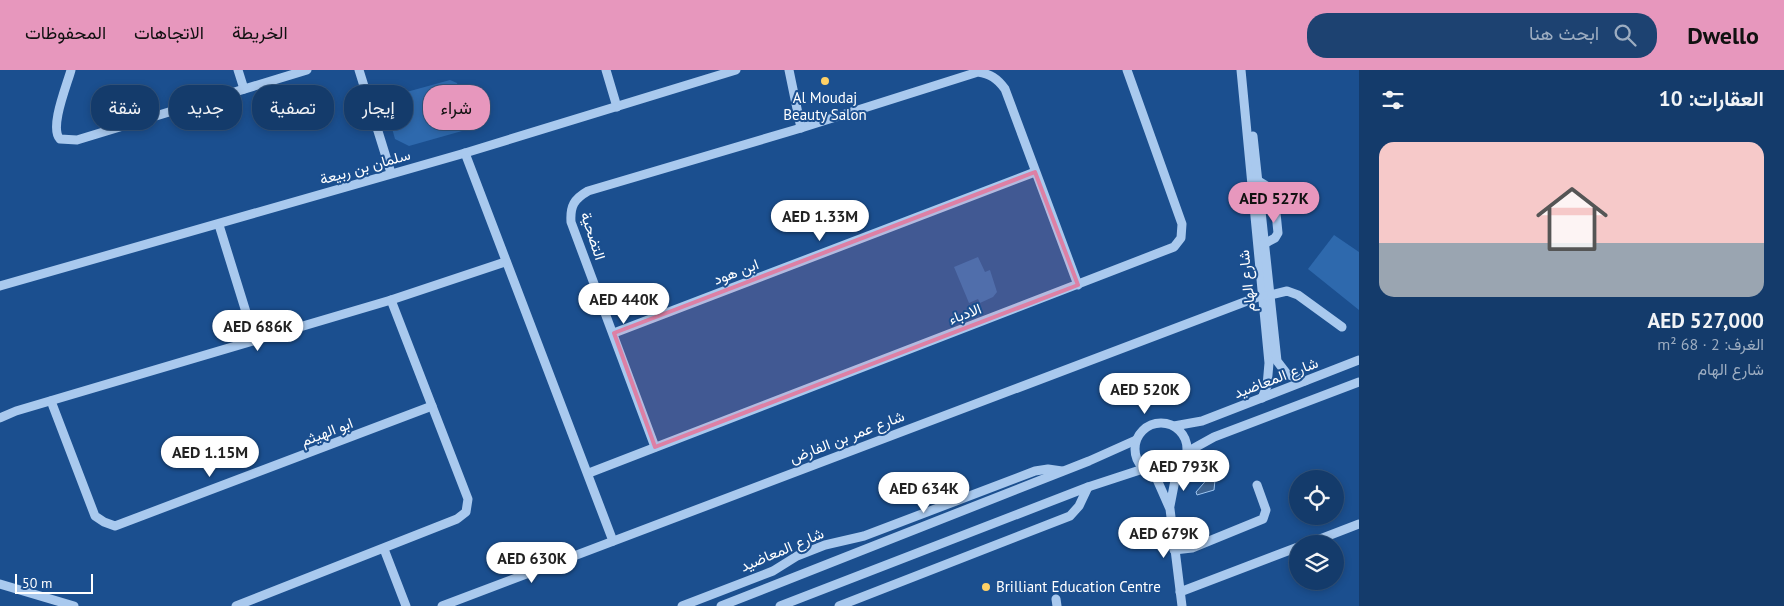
<!DOCTYPE html>
<html lang="ar">
<head>
<meta charset="utf-8">
<style>
	body { margin:0; font-family:"PT Sans",Vazirmatn,sans-serif; background:#1d4271; color:#f1f3f6; direction:rtl; height:100vh; display:flex; flex-direction:column; font-size:19px; white-space:nowrap }
	* { box-sizing:border-box; margin:0 }
	p { font-size:16px; color:#9dadc1 }
	.icon { flex:none; width:28px; height:28px; fill:none; stroke:currentColor; stroke-width:2; stroke-linecap:round; stroke-linejoin:round }
	.map { position:relative; flex:1; overflow:hidden; direction:ltr }
	.details { display:flex; flex-direction:column; background:#143b6b; width:425px }
	.details>* { flex:none }
	.hud { position:absolute; left:15px; top:15px; width:475px; height:45px; direction:rtl; display:flex; gap:10px }
	.fabs { position:absolute; left:1289px; top:400px; display:grid; gap:10px }
	.fabs a { display:grid; place-items:center; width:55px; height:55px; border-radius:50%; background:#143b6b; box-shadow:0 2px 8px #0003,0 0 0 1px #33557e; font-size:25px }
	.scale { position:absolute; left:15px; bottom:12px; width:78px; box-sizing:border-box; padding-left:5px; border:2px solid #fff; border-top:0; font-size:14px; line-height:18px; white-space:nowrap; color:#fff; -webkit-text-stroke:4px #1b4f8f; paint-order:stroke }
	.price { position:absolute; translate:-50% -42px; padding:0 11px; border-radius:18px; background:#fff; color:#222; font-size:16px; line-height:32px; filter:drop-shadow(0 1px 2px #0008) }
	.price::after { content:''; position:absolute; left:50%; top:30px; width:15px; height:11px; margin-left:-8px; background:inherit; clip-path:polygon(0 0,100% 0,50% 100%) }
	.price.on { background:#e797bd; color:#111 }
	ul { padding:0; list-style:none }
	li { display:grid; align-content:center; gap:10px; height:265px; padding:0 20px }
	li span { display:grid; place-items:center; height:155px; border-radius:15px; color:#555 }
	li>.icon { margin-inline-start:auto }
	span .icon { width:90px; height:90px; fill:#fffc; stroke-width:1 }
	li b { font-size:21px }
	h2 { display:flex; justify-content:space-between; align-items:center; height:60px; padding:0 20px; font-size:21px }
	.tag { padding:0 18px; border-radius:20px; background:#143b6b; box-shadow:0 2px 8px #0003,0 0 0 1px #33557e; font-size:18px; line-height:45px }
	.tag.on { background:#e797bd; color:#111 }
	header { display:flex; align-items:center; gap:30px; box-sizing:border-box; height:70px; padding:0 25px; background:#e797bd; color:#111 }
	header strong { font-size:24px }
	nav { display:flex; gap:28px; margin-inline-start:auto; font-size:18px }
	.search { width:350px; height:45px; background:#1d4271; display:flex; align-items:center; gap:12px; box-sizing:border-box; padding:0 18px; border-radius:20px; color:#9dadc1; font-size:19px }
	main { display:flex; flex:1; min-height:0 }
	.map>svg:first-child { display:block }
	.green { fill:#2e69ad }
	.water { fill:#3c6290; stroke:#9cc4f0 }
	.lines { fill:none; stroke-linecap:round; stroke-linejoin:round }
	.minor { stroke:#a9c9ee; stroke-width:9 }
	.marked { fill:#dd80a5; fill-opacity:0.2; stroke:#dd80a5; stroke-width:4; stroke-linejoin:round }
	.poi-dot { fill:#ffd166; stroke:#1b4f8f; stroke-width:2 }
	.labels { text-anchor:middle; stroke-width:4; stroke-linejoin:round; paint-order:stroke }
	.poi-label { font-size:15px; fill:#fff; stroke:#1b4f8f }
	.street-label { font-size:15px; fill:#fff; stroke:#1b4f8f }
</style>
</head>
<body>
<header>
<strong>Dwello</strong>
<div class="search"><svg class="icon" aria-label="search" viewBox="0 0 24 24"><circle cx="10" cy="10" r="6"/><path d="M15 15l6 6"/></svg>ابحث هنا</div>
<nav><a>الخريطة</a><a>الاتجاهات</a><a>المحفوظات</a></nav>
</header>
<main>
<section class="details">
<h2>العقارات: 10<svg class="icon" aria-label="filters" viewBox="0 0 24 24"><path d="M4 7h16M4 17h16"/><circle cx="9" cy="7" r="2"/><circle cx="15" cy="17" r="2"/></svg></h2>
<ul>
<li><span style="background:linear-gradient(#f6c9c9 65%,#9aa5b1 0)"><svg class="icon" aria-label="home" viewBox="0 0 24 24"><path d="M3 11l9-7 9 7M6 9v11h12V9"/></svg></span><div><b>AED 527,000</b><p>الغرف: 2 · 68 m²</p><p>شارع الهام</p></div></li>
</ul>
</section>
<div class="map">
<svg width="1359" height="536" viewBox="0 0 1359 536">
	<rect width="100%" height="100%" fill="#1b4f8f"/>
	<g class="green">
		<polygon points="450,10 457,13 467,49 459,51 462,61 409,76 395,69 388,44 396,41 392,26"/>
		<polygon points="1334,165 1359,182 1359,240 1308,199"/>
		<polygon points="978,187 985,202 990,200 997,222 993,227 980,233 978,229 969,233 954,197"/>
	</g>
	<polygon class="water" points="1210,406 1215,410 1214,420 1197,425 1196,422"/>
	<g class="lines">
		<g class="minor">
			<path d="M 71,0 C 67,15 49,58 60,69 L 77,70 L 307,0"/>
			<polyline points="238,0 244,19"/>
			<polyline points="359,0 391,103"/>
			<polyline points="606,0 617,37"/>
			<polyline points="789,0 801,58"/>
			<polyline points="1241,0 1269,293 1267,316 1262,328"/>
			<polyline points="1253,66 1277,291 1287,304 1305,311"/>
			<polyline points="465,83 613,471"/>
			<polyline points="1257,110 1270,118 1274,123 1278,163 1275,168 1264,174"/>
			<polyline points="219,155 255,271"/>
			<polyline points="0,216 465,83 736,0"/>
			<polyline points="1270,225 1287,221 1298,225 1342,257"/>
			<polyline points="614,263 1035,102"/>
			<polyline points="51,331 95,446 104,452 115,456 432,336"/>
			<polyline points="0,348 16,341 391,230 505,192"/>
			<circle cx="1161" cy="379" r="26"/>
			<polyline points="1174,356 1202,351 1359,290"/>
			<path d="M 655,377 L 571,152 C 570,136 574,129 588,121 L 801,58 L 978,2 C 990,4 997,8 1005,19 L 1078,215"/>
			<polyline points="1187,382 1214,367 1359,312"/>
			<polyline points="589,403 1174,177 1181,168 1182,154 1127,0"/>
			<polyline points="1155,405 1170,439 1182,536"/>
			<polyline points="1170,436 1177,400"/>
			<polyline points="1307,474 1359,454"/>
			<polyline points="384,479 406,536"/>
			<polyline points="1174,480 1192,478 1263,449 1266,440 1257,415"/>
			<polyline points="0,514 74,536"/>
			<polyline points="1180,522 1298,477"/>
			<polyline points="1056,529 1057,536"/>
			<polyline points="236,536 457,449 466,442 468,429 391,230"/>
			<polyline points="442,536 1263,225"/>
			<polyline points="682,536 773,501 797,486 825,475 864,466 1035,401 1048,399 1062,401"/>
			<polyline points="721,536 1089,391 1136,370"/>
			<polyline points="780,536 1088,417 1143,399"/>
			<polyline points="839,536 1070,446 1079,436 1088,417"/>
		</g>
	</g>
	<path class="marked" d="M 1035,102 L 1078,215 L 655,377 L 614,263 Z"/>
	<g class="poi-dot">
		<circle cx="825" cy="11" r="5"/>
		<circle cx="986" cy="517" r="5"/>
	</g>
	<g class="labels">
		<g class="poi-label">
			<text x="825" y="33">Al Moudaj<tspan x="825" dy="17">Beauty Salon</tspan></text>
			<text x="996" y="522" text-anchor="start">Brilliant Education Centre</text>
		</g>
		<g class="street-label">
			<text transform="translate(365 97) rotate(-16)" y="5">سلمان بن ربيعة</text>
			<text transform="translate(593 166) rotate(72)" y="5">التضحية</text>
			<text transform="translate(736 202) rotate(-21)" y="5">ابن هود</text>
			<text transform="translate(1247 211) rotate(-96)" y="5">شارع الهام</text>
			<text transform="translate(965 244) rotate(-21)" y="5">الادباء</text>
			<text transform="translate(1276 308) rotate(-21)" y="5">شارع المعاضيد</text>
			<text transform="translate(327 362) rotate(-21)" y="5">ابو الهيثم</text>
			<text transform="translate(847 367) rotate(-21)" y="5">شارع عمر بن الفارض</text>
			<text transform="translate(782 480) rotate(-23)" y="5">شارع المعاضيد</text>
		</g>
	</g>
</svg>
<div class="fabs">
<a><svg class="icon" aria-label="locate" viewBox="0 0 24 24"><circle cx="12" cy="12" r="6"/><path d="M12 2v4M12 18v4M2 12h4M18 12h4"/></svg></a>
<a><svg class="icon" aria-label="layers" viewBox="0 0 24 24"><path d="M12 4l9 5-9 5-9-5zM3 14l9 5 9-5"/></svg></a>
</div>
<div class="scale">50 m</div>
<b class="price on" style="left:1274px;top:154px">AED 527K</b>
<b class="price" style="left:820px;top:172px">AED 1.33M</b>
<b class="price" style="left:624px;top:255px">AED 440K</b>
<b class="price" style="left:258px;top:282px">AED 686K</b>
<b class="price" style="left:1145px;top:345px">AED 520K</b>
<b class="price" style="left:210px;top:408px">AED 1.15M</b>
<b class="price" style="left:1184px;top:422px">AED 793K</b>
<b class="price" style="left:924px;top:444px">AED 634K</b>
<b class="price" style="left:1164px;top:489px">AED 679K</b>
<b class="price" style="left:532px;top:514px">AED 630K</b>
<div class="hud">
<a class="tag on">شراء</a>
<a class="tag">إيجار</a>
<a class="tag">تصفية</a>
<a class="tag">جديد</a>
<a class="tag">شقة</a>
</div>
</div>
</main>
</body>
</html>
